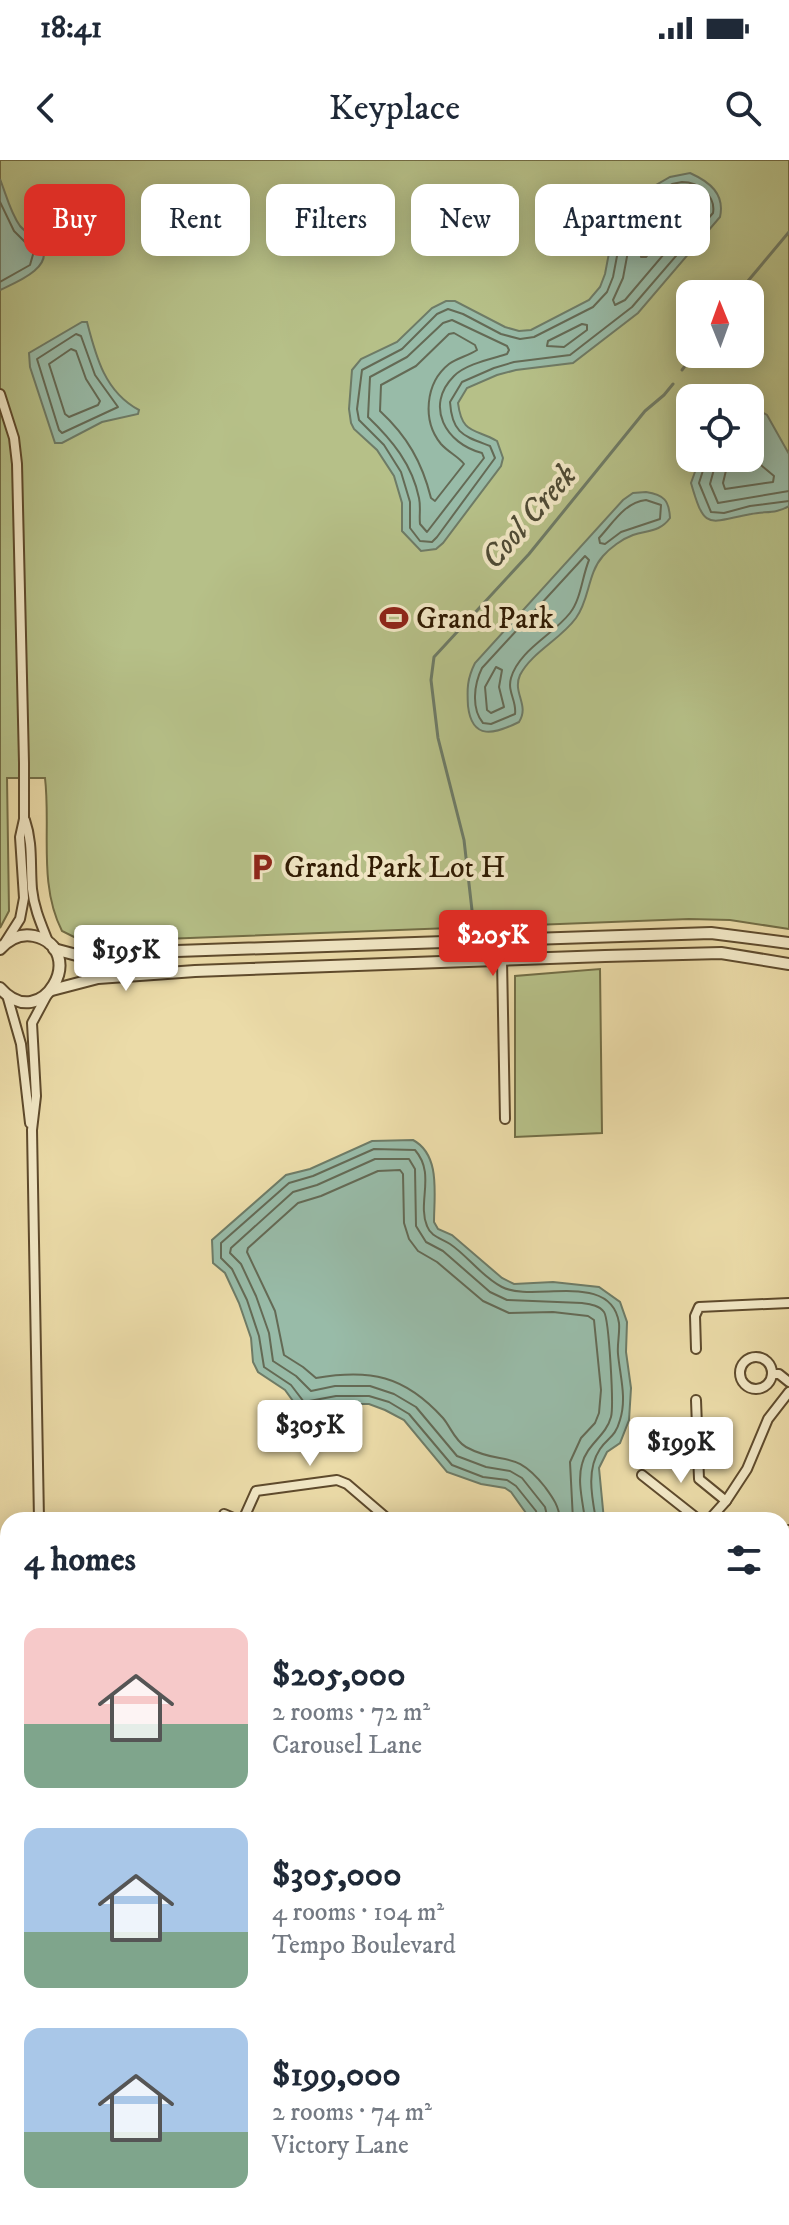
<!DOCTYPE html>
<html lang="en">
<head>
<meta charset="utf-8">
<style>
	body { margin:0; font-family:"IM FELL DW Pica",serif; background:#f6f6f7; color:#1f2937; height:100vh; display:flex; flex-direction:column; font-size:30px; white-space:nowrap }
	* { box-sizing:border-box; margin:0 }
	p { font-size:26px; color:#747a83 }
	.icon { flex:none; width:44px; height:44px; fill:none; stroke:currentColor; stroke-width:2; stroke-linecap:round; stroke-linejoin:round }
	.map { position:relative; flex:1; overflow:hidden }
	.drawer { position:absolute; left:0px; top:1352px; width:790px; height:714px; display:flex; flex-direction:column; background:#fff; border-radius:24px 24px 0 0; box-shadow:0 4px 20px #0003 }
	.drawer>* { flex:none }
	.banner { position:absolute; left:24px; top:24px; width:742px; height:72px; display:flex; gap:16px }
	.needle { width:52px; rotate:359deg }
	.fabs { position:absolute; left:676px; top:120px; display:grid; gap:16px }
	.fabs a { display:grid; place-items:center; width:88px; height:88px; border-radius:16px; background:#fff; box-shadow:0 4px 20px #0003; font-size:40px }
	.price { position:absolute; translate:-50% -68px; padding:0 18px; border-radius:8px; background:#fff; color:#222; font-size:26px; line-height:52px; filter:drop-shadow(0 2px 4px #0008) }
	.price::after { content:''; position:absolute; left:50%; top:48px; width:24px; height:18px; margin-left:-12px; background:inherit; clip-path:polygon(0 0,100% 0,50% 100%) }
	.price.on { background:#d93025; color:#fff }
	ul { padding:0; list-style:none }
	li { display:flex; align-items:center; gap:24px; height:200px; padding:0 24px }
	li span { display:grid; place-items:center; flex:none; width:224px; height:160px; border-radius:16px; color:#555 }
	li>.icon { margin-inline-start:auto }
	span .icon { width:96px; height:96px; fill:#fffc; stroke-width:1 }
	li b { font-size:34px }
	h2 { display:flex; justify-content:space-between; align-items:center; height:96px; padding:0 24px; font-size:34px }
	.chip { padding:0 28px; border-radius:16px; background:#fff; box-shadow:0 4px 20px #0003; font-size:28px; line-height:72px }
	.chip.on { background:#d93025; color:#fff }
	.status { display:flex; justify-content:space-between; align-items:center; height:56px; padding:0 40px; background:#fff; direction:ltr }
	.status svg { height:22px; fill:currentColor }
	header { display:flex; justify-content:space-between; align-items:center; height:104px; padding:0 24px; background:#fff; font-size:36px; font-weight:600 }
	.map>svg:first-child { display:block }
	.green { fill:#b6c088; stroke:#726d45; stroke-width:2; fill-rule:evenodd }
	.water { fill:#98bba8; stroke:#6e7b66; stroke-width:2 }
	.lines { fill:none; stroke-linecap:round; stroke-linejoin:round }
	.shore { stroke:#646a55; stroke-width:2 }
	.stream { stroke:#6e7b66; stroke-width:3 }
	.minor-casing { stroke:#5e4a2c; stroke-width:12 }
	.tertiary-casing { stroke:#5e4a2c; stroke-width:14 }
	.minor { stroke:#f2e8c6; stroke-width:8 }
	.tertiary { stroke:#f2e8c6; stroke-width:10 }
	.labels { text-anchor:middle; stroke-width:8; stroke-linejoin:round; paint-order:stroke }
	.poi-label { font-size:30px; fill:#2f1a02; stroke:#f2e8c6; text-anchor:start }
	.water-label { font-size:32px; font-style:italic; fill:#4e4a34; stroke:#f2e8c6 }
</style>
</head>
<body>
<div class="status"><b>18:41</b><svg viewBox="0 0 49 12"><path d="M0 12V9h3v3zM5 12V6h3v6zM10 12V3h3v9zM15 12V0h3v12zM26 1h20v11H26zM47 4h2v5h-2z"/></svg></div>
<header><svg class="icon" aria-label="back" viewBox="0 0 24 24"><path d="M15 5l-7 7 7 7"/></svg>Keyplace<svg class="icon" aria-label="search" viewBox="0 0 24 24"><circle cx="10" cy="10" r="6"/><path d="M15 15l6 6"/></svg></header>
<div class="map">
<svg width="789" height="2065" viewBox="0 0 789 2065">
	<rect width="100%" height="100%" fill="#ebdba8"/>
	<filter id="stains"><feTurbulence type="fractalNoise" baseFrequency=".0025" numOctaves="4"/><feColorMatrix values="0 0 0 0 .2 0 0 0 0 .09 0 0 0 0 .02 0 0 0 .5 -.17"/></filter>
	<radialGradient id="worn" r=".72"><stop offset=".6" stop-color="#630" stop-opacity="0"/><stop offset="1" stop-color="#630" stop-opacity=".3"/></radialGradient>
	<g class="green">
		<path d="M 0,0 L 789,0 L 789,769 L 730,760 L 689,759 L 84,782 L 62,771 C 38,724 51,668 45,618 L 7,618 L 9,751 L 0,768 ZM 690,134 L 750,134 L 750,194 L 690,194 ZM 690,238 L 750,238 L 750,298 L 690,298 Z"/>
		<polygon points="600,809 602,973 515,977 515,816"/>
	</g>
	<g class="water">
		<path d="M 690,13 C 710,22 725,34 720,57 L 638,153 L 573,203 L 516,210 L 497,215 L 467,228 L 458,243 C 462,275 475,268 497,281 L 503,298 L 501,306 L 443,383 L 436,389 L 421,391 L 402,371 L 402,343 L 394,316 L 377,290 L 354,269 L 351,263 L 349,249 L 352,210 L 361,199 L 397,182 L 432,148 L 446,141 L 455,141 L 505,167 L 519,171 L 531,170 L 589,140 L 600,127 L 605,114 L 616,56 L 623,44 L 670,17 Z"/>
		<path d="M 0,19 C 6,34 10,52 20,66 C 26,73 35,77 40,83 C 57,107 15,123 0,130 Z"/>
		<path d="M 82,162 L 87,162 C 96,197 105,232 139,250 L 138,254 L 102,262 L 62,283 L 55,283 L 30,207 L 29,193 Z"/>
		<path d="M 750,251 L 760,251 L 767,255 L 789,294 L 789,346 C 776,354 765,351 751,354 C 708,362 705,372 691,323 L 700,298 L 750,298 Z"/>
		<path d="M 646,332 C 664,335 669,340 670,358 C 660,372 648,370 633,375 C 622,379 610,388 603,396 C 587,414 590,439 576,458 C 561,479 532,492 520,515 C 512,533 530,545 519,562 C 495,574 472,581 468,546 C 467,529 467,519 475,503 L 623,340 L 633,333 Z"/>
		<path d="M 413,980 C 441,995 434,1035 434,1062 L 438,1069 L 452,1075 L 502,1118 L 514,1124 L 553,1122 L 599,1127 L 620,1142 L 627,1162 L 626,1192 L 631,1228 L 629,1260 L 620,1283 L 607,1292 L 599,1308 L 604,1360 L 531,1360 L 511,1332 L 505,1328 L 481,1324 L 447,1312 L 404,1260 L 385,1250 L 369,1244 L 337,1244 L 301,1252 L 285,1230 L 258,1212 L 253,1202 L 251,1178 L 239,1143 L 225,1113 L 213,1103 L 212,1080 L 286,1015 L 310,1009 L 372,981 Z"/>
		<polygon points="0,1930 8,1976 8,2058 36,2058 38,2065 0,2065"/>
	</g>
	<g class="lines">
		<g class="shore">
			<path d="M 682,22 C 699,22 716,36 713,53 L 632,147 L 570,195 L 514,202 L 494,208 L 462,222 L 450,242 C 452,274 464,276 490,286 L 495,298 L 437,377 L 432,382 L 420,381 L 410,368 L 410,342 L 401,312 L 384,285 L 359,260 L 357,249 L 362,210 L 402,189 L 437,154 L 448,149 L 463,154 L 501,174 L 520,179 L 534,177 L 593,147 L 607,132 L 613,117 L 625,54 L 672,24 Z"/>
			<polygon points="683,32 691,34 702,42 703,48 625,140 615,145 613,140 623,118 634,59"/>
			<polyline points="0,42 14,71 34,91 30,105 0,122"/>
			<polygon points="680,45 685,46 685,51 646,97 641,97 645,66"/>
			<path d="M 452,160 L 507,186 L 509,190 L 507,194 C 491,199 466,204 454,216 C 424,246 446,284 482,293 L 484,298 L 427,372 L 420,364 C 419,356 421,347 419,338 C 412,304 392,280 368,257 L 370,217 L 407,197 L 443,163 Z"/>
			<polygon points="582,164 587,165 587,170 564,187 547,186 548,181"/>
			<path d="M 454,173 L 475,185 L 477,190 C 468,196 457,198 449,204 C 425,223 422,261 441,284 C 448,292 459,297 464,304 L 435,341 L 431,338 C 422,302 407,276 380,251 L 381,225 L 416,206 L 449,174 Z"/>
			<polygon points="76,174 81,176 95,215 118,247 62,273 59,270 37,199"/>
			<polygon points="71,189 76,191 86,219 100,241 98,245 69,257 65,254 49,204"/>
			<polyline points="707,298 699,323 711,352 724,353 750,346 789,341"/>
			<polyline points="717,298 710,324 718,343 789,331"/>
			<polyline points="729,298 723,323 725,329 773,322 774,316 762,306 750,286"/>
			<path d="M 646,340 L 661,345 L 660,359 L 621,372 L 605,384 L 600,383 L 599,378 C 613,363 625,342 646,340 Z"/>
			<path d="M 585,396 L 589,400 C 582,417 581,439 570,453 C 553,475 519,490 511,518 C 507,532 517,541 515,554 L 491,564 L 483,563 C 471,549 474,524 482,508 Z"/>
			<polygon points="496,507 502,510 499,527 504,547 491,553 487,550 485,527"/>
			<path d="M 538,1360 L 536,1351 L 516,1326 L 507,1320 L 483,1317 L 452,1305 L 409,1254 L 389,1242 L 369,1236 L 336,1236 L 304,1242 L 291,1225 L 264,1207 L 259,1176 L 247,1140 L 232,1109 L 221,1098 L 221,1083 L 289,1023 L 313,1016 L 374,989 L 415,990 C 436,1014 417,1042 427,1066 C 431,1077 441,1078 450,1084 C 468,1096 482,1117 502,1127 C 533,1143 611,1110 619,1163 C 620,1173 617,1184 618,1194 C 620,1216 627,1238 620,1260 C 615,1278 608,1277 600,1289 C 586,1310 592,1337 596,1360"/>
			<path d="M 548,1360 L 545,1347 L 522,1318 L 510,1311 L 486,1307 L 457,1296 L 416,1247 L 394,1234 L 370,1226 L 335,1226 L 311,1231 L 296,1216 L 273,1201 L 269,1173 L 256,1136 L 241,1104 L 230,1093 L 231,1088 L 293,1032 L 317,1025 L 375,999 L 409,999 L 415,1009 L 416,1066 L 426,1082 L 443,1091 L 490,1132 L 507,1140 L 582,1143 C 589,1144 599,1145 604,1152 C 609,1159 614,1246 611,1257 C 606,1276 587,1284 582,1304 C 577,1321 583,1343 585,1360"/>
			<path d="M 560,1360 C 559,1346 553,1338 545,1327 C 513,1287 503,1307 466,1287 C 455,1281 450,1266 443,1258 C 404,1215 370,1209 316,1218 L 303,1207 L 284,1195 L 275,1151 L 247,1092 L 248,1088 L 298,1043 L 321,1036 L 378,1011 L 400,1010 L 403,1014 L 404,1063 L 409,1079 L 418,1091 L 437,1102 L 483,1141 L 509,1153 L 553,1152 L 588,1156 L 594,1160 L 601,1230 L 599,1253 L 595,1263 L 581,1278 L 570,1302 L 573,1360"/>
		</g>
		<g class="stream">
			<polyline points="737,134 789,72"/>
			<polyline points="682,210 694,194"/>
			<polyline points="473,759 464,680 438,578 431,520 434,497 529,394 645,251 664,235 673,224"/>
		</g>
		<defs>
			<g id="minor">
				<polyline points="0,234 14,278 17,304 24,603 24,659 20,677 24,738 20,759 6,781"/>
				<path d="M 25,660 C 33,683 30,705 32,729 C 34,749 42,766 49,784"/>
				<polyline points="502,800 505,959"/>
				<polyline points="7,835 21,884 30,963"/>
				<polyline points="696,1189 695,1156 699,1147 789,1143"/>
				<circle cx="756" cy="1213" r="16"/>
				<polyline points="772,1214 779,1214 789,1222"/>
				<polyline points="696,1240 699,1319 726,1341"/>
				<polyline points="642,1315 699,1360"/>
				<polyline points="224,1354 238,1360"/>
				<polyline points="39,1360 32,970 36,936 32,863 47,835"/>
				<polyline points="243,1360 256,1331 337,1320 347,1324 389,1360"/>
				<polyline points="709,1360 726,1341 747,1309 768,1259 789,1232"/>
				<polyline points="782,1670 789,1672"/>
				<polyline points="782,1847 789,1847"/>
				<polyline points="0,1872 8,1872"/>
				<polyline points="83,2058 84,2065"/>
			</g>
			<g id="tertiary">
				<path d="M 0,789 C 9,779 20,773 34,776 C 90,789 42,876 0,828"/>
				<polyline points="54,789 84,797 148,792 711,773 789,783"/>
				<polyline points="52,830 98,818 195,811 605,796 721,793 789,804"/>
				<polyline points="782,1380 789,1371"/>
				<polyline points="782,1408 789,1399"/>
				<polyline points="606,2065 606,2058"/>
			</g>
		</defs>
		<use href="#minor" class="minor-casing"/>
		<use href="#tertiary" class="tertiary-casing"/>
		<use href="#minor" class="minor"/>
		<use href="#tertiary" class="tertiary"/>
	</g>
	<defs>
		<symbol id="stadium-bare" viewBox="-9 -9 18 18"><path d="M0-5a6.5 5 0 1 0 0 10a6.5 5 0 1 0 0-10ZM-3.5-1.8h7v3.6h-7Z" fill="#8f2418" stroke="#f2e8c6" stroke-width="2.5" paint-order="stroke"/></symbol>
		<symbol id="parking-bare" viewBox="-9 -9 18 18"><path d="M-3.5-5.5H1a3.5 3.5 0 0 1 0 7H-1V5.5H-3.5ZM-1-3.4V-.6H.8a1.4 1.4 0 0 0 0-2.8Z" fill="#8f2418" stroke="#f2e8c6" stroke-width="2.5" paint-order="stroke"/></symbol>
	</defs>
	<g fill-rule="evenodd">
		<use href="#stadium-bare" x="374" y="438" width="40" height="40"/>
		<use href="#parking-bare" x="242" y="687" width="40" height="40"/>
	</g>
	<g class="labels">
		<g class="poi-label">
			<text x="416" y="468">Grand Park</text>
			<text x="284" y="717">Grand Park Lot H</text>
		</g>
		<g class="water-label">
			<text transform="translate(528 356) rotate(-49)" y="11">Cool Creek</text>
		</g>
	</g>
	<rect width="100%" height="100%" filter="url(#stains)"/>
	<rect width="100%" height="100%" fill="url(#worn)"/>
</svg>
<div class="fabs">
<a><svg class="needle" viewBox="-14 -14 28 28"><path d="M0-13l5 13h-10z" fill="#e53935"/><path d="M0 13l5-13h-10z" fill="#747a83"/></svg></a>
<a><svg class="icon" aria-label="locate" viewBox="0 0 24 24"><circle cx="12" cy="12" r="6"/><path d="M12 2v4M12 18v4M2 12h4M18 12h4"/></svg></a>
</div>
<b class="price on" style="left:493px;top:818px">$205K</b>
<b class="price" style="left:126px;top:833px">$195K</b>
<b class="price" style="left:310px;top:1308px">$305K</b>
<b class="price" style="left:681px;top:1325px">$199K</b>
<div class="banner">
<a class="chip on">Buy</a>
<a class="chip">Rent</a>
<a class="chip">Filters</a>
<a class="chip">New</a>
<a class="chip">Apartment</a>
</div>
<section class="drawer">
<h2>4 homes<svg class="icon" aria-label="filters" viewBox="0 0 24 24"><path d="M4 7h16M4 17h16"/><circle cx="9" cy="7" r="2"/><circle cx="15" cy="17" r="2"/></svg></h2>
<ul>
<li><span style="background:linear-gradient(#f6c9c9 60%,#7fa58c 0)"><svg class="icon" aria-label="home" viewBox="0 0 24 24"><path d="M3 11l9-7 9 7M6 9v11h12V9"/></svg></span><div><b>$205,000</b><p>2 rooms · 72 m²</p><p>Carousel Lane</p></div></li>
<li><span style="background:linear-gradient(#a9c7e8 65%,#7fa58c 0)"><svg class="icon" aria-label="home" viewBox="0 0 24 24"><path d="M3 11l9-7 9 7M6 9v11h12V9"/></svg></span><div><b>$305,000</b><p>4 rooms · 104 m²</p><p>Tempo Boulevard</p></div></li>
<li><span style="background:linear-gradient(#a9c7e8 65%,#7fa58c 0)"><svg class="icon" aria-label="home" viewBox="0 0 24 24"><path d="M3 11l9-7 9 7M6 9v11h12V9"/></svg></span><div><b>$199,000</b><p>2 rooms · 74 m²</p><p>Victory Lane</p></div></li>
</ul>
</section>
</div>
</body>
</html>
